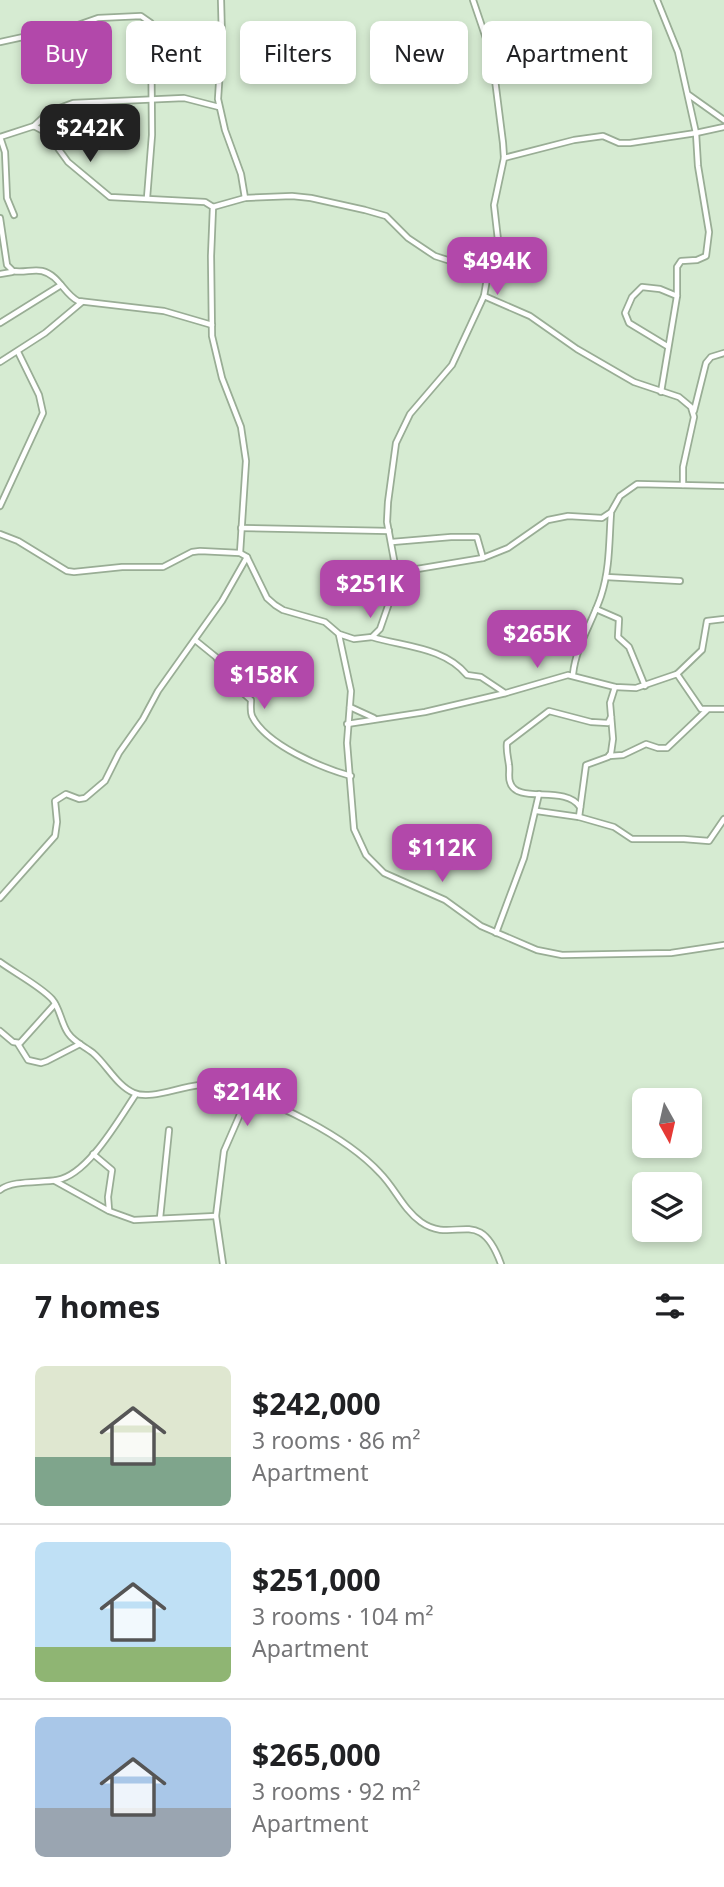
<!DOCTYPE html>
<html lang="en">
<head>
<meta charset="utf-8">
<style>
	body { margin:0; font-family:"Noto Sans",sans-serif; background:#f2f2f2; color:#202124; height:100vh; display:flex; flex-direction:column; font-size:26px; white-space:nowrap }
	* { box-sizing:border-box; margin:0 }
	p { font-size:23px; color:#757577 }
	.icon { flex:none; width:38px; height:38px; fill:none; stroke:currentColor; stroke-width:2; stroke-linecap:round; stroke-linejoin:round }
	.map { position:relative; height:1264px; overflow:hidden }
	.panel { display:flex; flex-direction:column; background:#fff; flex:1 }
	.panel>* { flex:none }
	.banner { position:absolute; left:21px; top:21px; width:682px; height:63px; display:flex; gap:14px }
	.needle { width:46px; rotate:172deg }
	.controls { position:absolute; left:632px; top:1088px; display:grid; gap:14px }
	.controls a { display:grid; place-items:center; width:70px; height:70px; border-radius:10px; background:#fff; box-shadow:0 4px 10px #0003; font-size:35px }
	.price { position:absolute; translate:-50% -60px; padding:0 16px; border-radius:14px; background:#b248aa; color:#fff; font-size:23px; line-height:46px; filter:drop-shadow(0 2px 4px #0008) }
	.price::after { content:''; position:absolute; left:50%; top:42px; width:21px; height:16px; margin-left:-10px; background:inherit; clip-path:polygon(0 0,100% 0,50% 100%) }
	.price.on { background:#222; color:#fff }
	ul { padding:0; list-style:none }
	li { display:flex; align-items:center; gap:21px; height:175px; padding:0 35px }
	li+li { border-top:2px solid #e0e0e0 }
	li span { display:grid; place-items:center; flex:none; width:196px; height:140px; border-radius:10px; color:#555 }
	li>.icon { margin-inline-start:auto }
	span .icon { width:84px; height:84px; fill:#fffc; stroke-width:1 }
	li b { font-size:30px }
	h2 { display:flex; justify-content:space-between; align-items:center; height:84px; padding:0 35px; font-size:30px }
	.pill { padding:0 24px; border-radius:10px; background:#fff; box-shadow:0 4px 10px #0003; font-size:24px; line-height:63px }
	.pill.on { background:#b248aa; color:#fff }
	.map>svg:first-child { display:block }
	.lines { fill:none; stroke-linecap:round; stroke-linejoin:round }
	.minor-casing { stroke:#99ad95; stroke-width:8 }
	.minor { stroke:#fff; stroke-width:4.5 }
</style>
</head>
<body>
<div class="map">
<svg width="724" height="1264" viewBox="0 0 724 1264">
	<rect width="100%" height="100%" fill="#d6ebd2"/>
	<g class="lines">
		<defs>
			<g id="minor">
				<polyline points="221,0 222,38 218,99 225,130 241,174 245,198"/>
				<polyline points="657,0 678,52 696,133 698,166 709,232 706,256 697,260 681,261 677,267 677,296 661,392"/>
				<polyline points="0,42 78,25 98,18 141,16 151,23 152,135 147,198"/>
				<polyline points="689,95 724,120"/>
				<polyline points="34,126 49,112 73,103 184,98 219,107"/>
				<polyline points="0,137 34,126 47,133 68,162 110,197 205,202 213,207 211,256 212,336 222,378 241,427 246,461 240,553"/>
				<polyline points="0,137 5,152 7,198 14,215"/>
				<polyline points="504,158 574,140 603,136 619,143 630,143 696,133 724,127"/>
				<polyline points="213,207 245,198 292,196 311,198 365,210 386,216 408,238 435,256 488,273"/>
				<path d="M 0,218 L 7,265 L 13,271 C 23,273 33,269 42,271 C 59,275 64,294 78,301 L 164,311 L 212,325"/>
				<polyline points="0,274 12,272"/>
				<polyline points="484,296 530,316 577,349 634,382 679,397 691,407 694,417 683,467 683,485"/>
				<polyline points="0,323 61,285"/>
				<polyline points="667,346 629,323 625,313 632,297 642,287 660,289 677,296"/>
				<polyline points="0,362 45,333 82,302"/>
				<polyline points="694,411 706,363 711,357 724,353"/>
				<polyline points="0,506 43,413 39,395 18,352"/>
				<polyline points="241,528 389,531"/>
				<polyline points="0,534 18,541 67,571 74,572 122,567 163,567 192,552 200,551 240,553 247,557 267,598 275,605 283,610 325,622 339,634 354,639 372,637 380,629 398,577 405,571 483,558 508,548 548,520 568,516 602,518 611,512 620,496 637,484 724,486"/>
				<polyline points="392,542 451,537 477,537 483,558"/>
				<polyline points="397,576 387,522 388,502 396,443 410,414 452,365 484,296 488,273 498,240 494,205 504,158 503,143 492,56 473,0"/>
				<polyline points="606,577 680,581"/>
				<polyline points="596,609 619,619 618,637 629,647 645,686"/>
				<polyline points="339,635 351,691 347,743 354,829 366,855 384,873 445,900 481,926 537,950 562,955 671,953 724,945"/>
				<path d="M 372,637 C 405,647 444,647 467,675 L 481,677 L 505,693"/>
				<path d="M 195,640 L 216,657 L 234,685 L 251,700 C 251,705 250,711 252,716 C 266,745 322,768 351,776"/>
				<path d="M 573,674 C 576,646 592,623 601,596 C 610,569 609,540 611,513"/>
				<polyline points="677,674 702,650 707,621 724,619"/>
				<polyline points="350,707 374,718"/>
				<polyline points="347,724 425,712 506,693 568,675 615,687 636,688 677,674 701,709 724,709"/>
				<polyline points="609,756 623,755 646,744 658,748 667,748 707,710"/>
				<path d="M 580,807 C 565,784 516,805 510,782 C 508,777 510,771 509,765 C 508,757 506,751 507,743 L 549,711 L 591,722 L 608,723 L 611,717"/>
				<polyline points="537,811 579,817 614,827 632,839 684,839 709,841 724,819"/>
				<polyline points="579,817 586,765 608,757 611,753 613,739 610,703 615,687"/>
				<polyline points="0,898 55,836 57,822 55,801 66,794 79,799 85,798 105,781 119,753 143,719 158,691 222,601 247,557"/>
				<polyline points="496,933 524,858 539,794"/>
				<path d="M 0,962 C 15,973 40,986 52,999 C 60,1008 61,1023 68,1033 C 74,1042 84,1046 93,1053 C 107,1065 117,1086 134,1093 C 155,1102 194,1078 223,1086 C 272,1100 345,1135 380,1173 C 395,1188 403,1209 421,1222 C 455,1246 479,1203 501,1264"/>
				<polyline points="0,1031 13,1042 20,1043 55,1004"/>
				<polyline points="18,1044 28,1060 41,1063 47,1061 80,1044"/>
				<polyline points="93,1154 112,1170 108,1197 109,1210"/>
				<polyline points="55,1181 109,1211 134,1220 216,1216"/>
				<path d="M 0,1190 C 12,1180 41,1183 57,1180 C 88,1175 119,1119 136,1094"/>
				<polyline points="160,1218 169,1130"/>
				<polyline points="223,1264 216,1216 224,1151 248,1096"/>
			</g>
		</defs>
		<use href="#minor" class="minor-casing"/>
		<use href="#minor" class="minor"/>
	</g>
</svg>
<div class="controls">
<a><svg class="needle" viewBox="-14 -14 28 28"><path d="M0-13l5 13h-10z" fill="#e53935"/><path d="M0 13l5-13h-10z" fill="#757577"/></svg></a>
<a><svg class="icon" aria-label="layers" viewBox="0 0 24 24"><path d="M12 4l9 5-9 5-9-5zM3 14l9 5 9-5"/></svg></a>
</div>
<b class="price on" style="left:90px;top:164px">$242K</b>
<b class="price" style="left:497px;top:297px">$494K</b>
<b class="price" style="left:370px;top:620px">$251K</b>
<b class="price" style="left:537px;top:670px">$265K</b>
<b class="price" style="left:264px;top:711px">$158K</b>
<b class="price" style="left:442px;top:884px">$112K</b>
<b class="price" style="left:247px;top:1128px">$214K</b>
<div class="banner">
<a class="pill on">Buy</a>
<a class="pill">Rent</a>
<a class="pill">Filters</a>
<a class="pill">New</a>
<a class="pill">Apartment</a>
</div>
</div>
<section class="panel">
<h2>7 homes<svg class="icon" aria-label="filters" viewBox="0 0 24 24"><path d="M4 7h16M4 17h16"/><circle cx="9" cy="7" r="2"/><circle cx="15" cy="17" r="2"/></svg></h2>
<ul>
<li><span style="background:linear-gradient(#dfe7d0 65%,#7fa58c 0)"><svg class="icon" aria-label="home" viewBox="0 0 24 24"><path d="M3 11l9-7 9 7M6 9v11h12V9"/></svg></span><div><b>$242,000</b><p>3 rooms · 86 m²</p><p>Apartment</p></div></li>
<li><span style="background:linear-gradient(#bfe0f5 75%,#8fb573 0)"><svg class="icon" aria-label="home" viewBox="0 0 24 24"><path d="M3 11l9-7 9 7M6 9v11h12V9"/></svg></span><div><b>$251,000</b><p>3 rooms · 104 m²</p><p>Apartment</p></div></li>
<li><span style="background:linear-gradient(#a9c7e8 65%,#9aa5b1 0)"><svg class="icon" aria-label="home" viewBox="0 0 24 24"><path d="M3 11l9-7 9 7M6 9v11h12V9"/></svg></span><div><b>$265,000</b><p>3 rooms · 92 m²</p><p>Apartment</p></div></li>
</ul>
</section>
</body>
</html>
